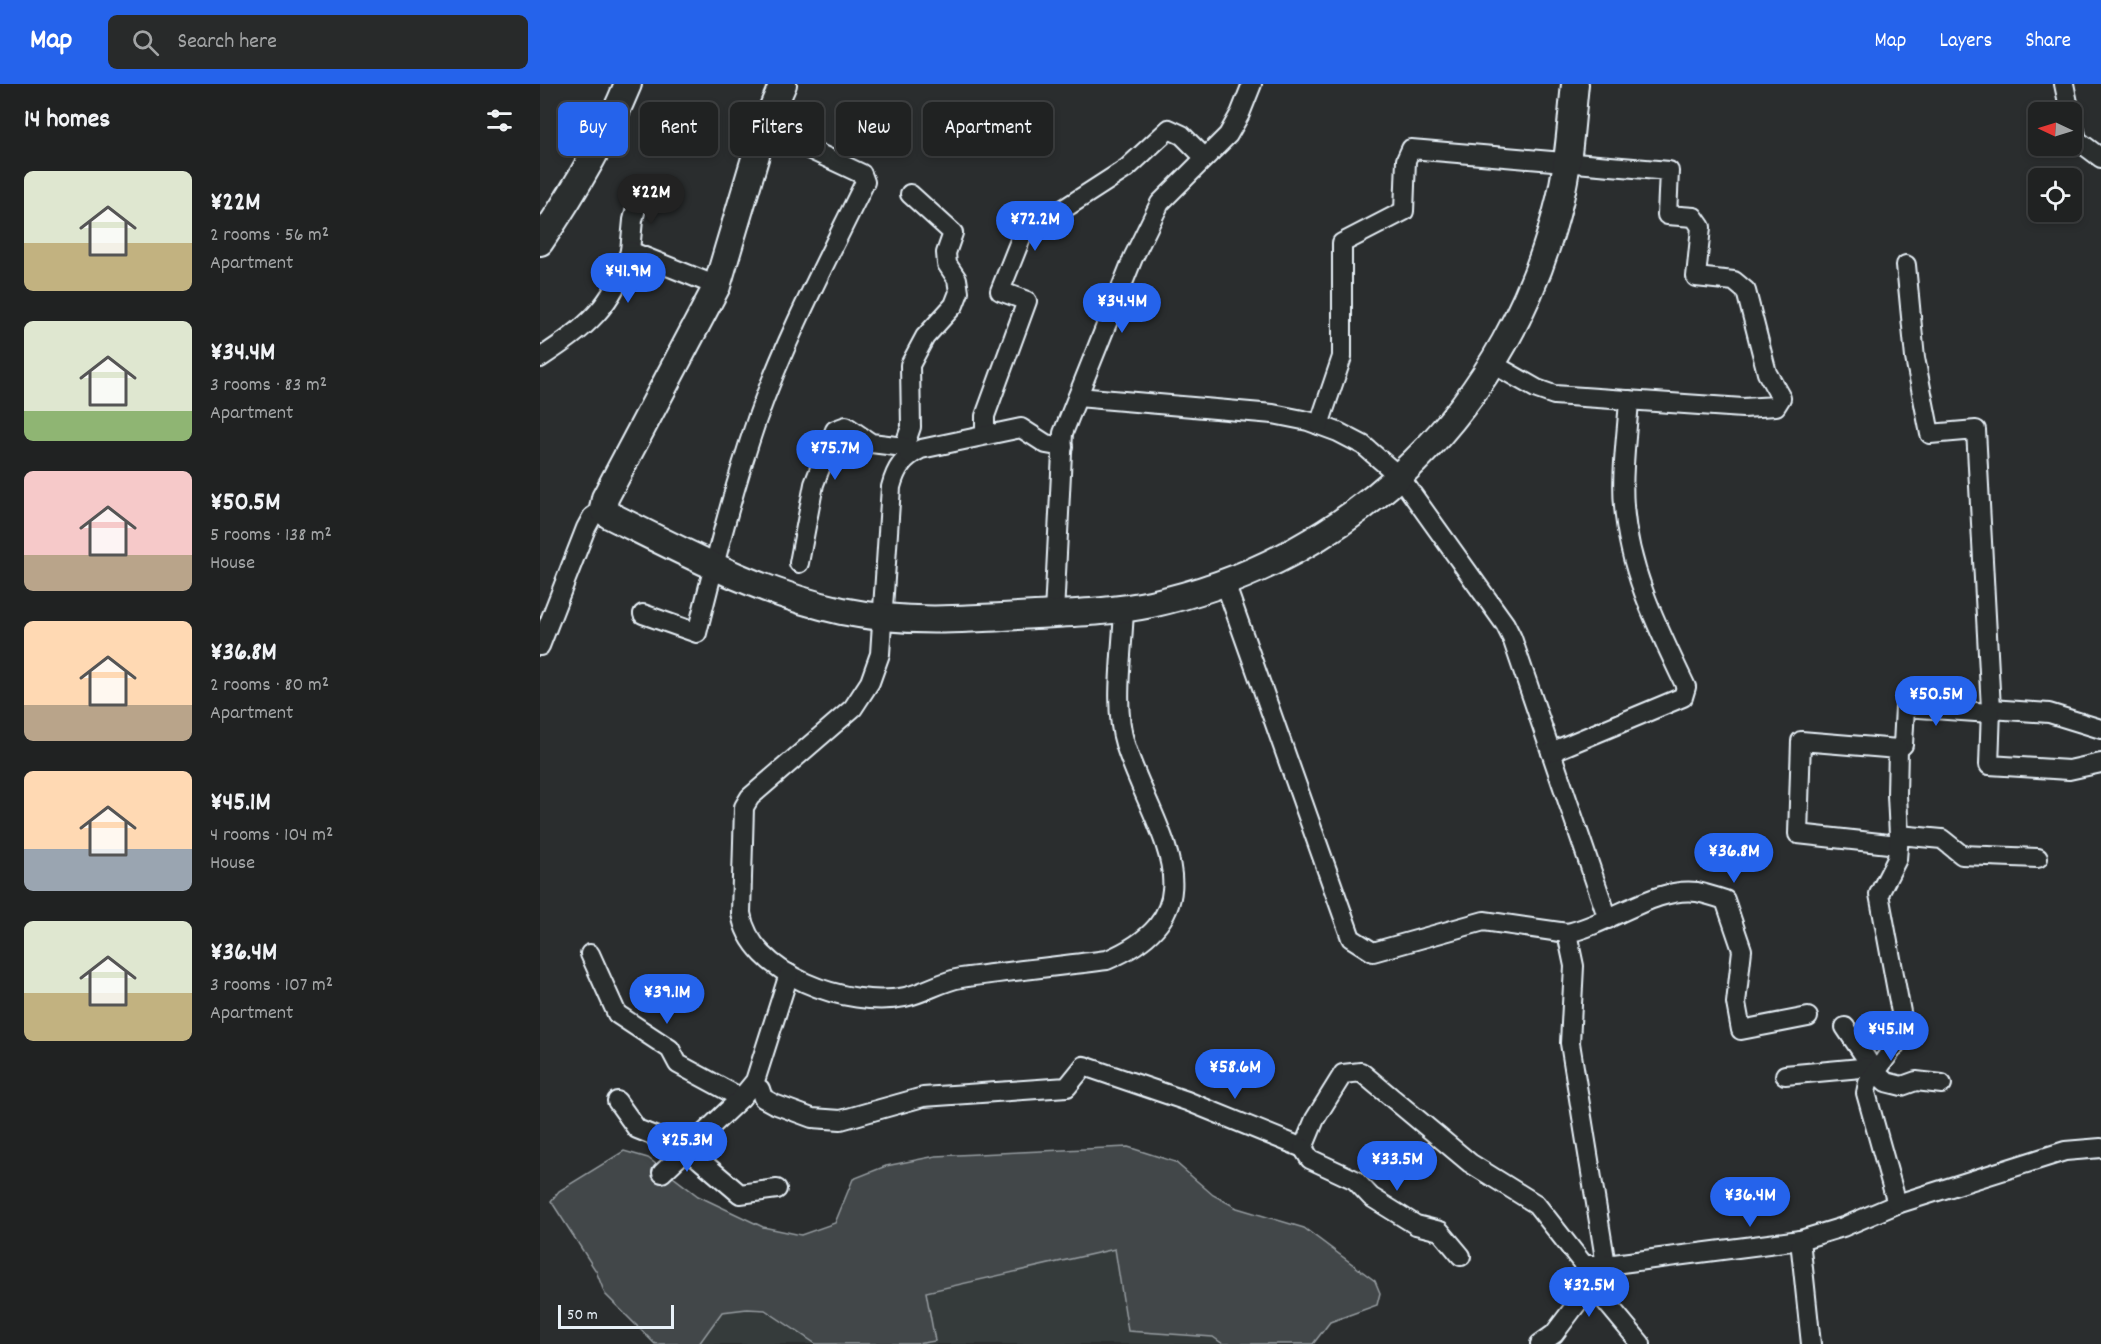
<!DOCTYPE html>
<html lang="en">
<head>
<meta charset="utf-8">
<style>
	body { margin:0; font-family:Dekko,sans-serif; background:#282a2a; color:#f1f3f6; height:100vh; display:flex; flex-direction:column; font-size:22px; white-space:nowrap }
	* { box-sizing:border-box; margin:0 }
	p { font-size:20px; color:#a2a4a5 }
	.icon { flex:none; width:33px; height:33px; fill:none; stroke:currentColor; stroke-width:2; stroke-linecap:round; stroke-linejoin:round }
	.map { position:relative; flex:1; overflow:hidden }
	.sheet { display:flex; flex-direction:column; background:#202222; width:540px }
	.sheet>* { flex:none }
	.hud { position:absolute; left:18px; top:18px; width:570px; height:54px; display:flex; gap:12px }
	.needle { width:39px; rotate:274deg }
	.buttons { position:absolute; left:1488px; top:18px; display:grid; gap:12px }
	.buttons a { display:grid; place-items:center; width:54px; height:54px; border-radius:9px; background:#202222; box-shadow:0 3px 9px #0003,0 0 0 2px #3d3f40; font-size:30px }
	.scale { position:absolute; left:18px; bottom:15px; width:116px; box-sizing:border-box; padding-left:6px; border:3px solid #e8f1f8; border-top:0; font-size:16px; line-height:21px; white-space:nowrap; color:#e8f1f8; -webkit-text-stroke:4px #2a2d2e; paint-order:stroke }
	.price { position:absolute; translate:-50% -51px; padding:0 14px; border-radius:21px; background:#2563eb; color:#fff; font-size:20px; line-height:39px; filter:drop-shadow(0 2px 3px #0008) }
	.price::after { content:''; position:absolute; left:50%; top:36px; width:18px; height:14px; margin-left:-9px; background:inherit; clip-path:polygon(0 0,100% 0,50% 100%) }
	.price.selected { background:#222; color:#fff }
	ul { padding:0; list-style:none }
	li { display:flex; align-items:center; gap:18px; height:150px; padding:0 24px }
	li span { display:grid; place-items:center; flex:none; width:168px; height:120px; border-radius:9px; color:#555 }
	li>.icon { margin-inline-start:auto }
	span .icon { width:72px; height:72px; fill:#fffc; stroke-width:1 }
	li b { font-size:26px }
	h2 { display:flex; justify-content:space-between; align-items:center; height:72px; padding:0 24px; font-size:26px }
	.tag { padding:0 21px; border-radius:9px; background:#202222; box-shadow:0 3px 9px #0003,0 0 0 2px #3d3f40; font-size:21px; line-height:54px }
	.tag.selected { background:#2563eb; color:#fff }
	header { display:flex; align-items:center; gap:36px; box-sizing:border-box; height:84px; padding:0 30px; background:#2563eb; color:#fff }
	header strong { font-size:28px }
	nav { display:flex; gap:33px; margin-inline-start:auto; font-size:21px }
	.search { width:420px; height:54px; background:#282a2a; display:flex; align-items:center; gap:15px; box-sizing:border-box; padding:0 21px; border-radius:9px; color:#a2a4a5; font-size:22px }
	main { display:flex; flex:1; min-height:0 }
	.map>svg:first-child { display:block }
	.built { fill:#363a3b }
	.green { fill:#424648; stroke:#959ca0; stroke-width:1.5 }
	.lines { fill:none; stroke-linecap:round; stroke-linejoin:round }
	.street-casing { stroke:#e8f1f8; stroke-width:22 }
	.secondary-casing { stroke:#e8f1f8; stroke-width:30 }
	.street { stroke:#2a2d2e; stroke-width:18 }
	.secondary { stroke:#2a2d2e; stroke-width:26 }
</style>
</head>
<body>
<header>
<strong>Map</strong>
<div class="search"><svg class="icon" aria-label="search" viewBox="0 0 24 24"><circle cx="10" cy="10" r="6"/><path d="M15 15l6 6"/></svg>Search here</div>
<nav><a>Map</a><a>Layers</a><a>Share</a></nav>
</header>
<main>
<section class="sheet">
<h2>14 homes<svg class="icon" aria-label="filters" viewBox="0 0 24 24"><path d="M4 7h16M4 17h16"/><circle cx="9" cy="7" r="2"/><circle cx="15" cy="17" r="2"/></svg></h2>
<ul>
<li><span style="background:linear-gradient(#dfe7d0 60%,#c2b280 0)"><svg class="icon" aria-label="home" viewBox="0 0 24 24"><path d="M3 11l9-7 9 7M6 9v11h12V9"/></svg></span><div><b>¥22M</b><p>2 rooms · 56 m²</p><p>Apartment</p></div></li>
<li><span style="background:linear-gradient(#dfe7d0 75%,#8fb573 0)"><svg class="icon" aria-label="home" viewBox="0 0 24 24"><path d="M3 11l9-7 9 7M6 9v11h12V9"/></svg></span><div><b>¥34.4M</b><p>3 rooms · 83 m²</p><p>Apartment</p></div></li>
<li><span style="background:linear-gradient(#f6c9c9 70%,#b9a48a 0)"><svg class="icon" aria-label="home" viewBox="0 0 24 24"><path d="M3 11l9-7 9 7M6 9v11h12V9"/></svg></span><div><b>¥50.5M</b><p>5 rooms · 138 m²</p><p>House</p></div></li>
<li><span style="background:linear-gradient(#ffd9b3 70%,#b9a48a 0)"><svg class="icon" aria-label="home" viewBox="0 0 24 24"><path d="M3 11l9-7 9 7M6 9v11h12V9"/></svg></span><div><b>¥36.8M</b><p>2 rooms · 80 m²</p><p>Apartment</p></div></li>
<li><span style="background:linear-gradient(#ffd9b3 65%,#9aa5b1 0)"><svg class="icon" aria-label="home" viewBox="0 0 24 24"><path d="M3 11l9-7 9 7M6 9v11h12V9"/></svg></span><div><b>¥45.1M</b><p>4 rooms · 104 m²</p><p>House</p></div></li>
<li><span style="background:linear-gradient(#dfe7d0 60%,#c2b280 0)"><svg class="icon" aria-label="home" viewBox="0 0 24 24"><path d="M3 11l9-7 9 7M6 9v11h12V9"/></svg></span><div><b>¥36.4M</b><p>3 rooms · 107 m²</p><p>Apartment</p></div></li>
</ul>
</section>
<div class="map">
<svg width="1561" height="1260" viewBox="0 0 1561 1260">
	<rect width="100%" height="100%" fill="#2a2d2e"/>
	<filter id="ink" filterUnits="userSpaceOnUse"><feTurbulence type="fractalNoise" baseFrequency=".0167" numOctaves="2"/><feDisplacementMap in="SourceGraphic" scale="12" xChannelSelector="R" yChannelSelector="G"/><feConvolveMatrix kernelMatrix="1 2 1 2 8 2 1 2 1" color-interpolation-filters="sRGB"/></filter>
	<g filter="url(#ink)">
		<g class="built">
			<polygon points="576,1165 588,1247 673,1253 683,1260 377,1260 395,1256 386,1208"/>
			<polygon points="207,1225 230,1229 276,1260 159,1260 182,1228"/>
		</g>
		<polygon class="green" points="588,1063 635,1078 673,1111 697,1124 764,1144 835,1197 840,1209 837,1221 790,1238 773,1260 683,1260 673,1253 588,1247 575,1165 386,1208 395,1257 377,1260 276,1260 225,1226 207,1225 182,1228 159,1260 115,1260 65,1210 56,1187 11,1117 19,1107 84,1067 108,1074 158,1112 223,1143 261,1151 295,1139 313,1095 346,1082 396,1072"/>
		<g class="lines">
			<defs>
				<g id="street">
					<polyline points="1524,0 1530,28"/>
					<polyline points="1532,34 1537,56 1561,74"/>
					<polyline points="90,167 93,136 100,109"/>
					<polyline points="1366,181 1375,274 1390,350 1436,346 1451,625 1449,681 1529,686 1561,679"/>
					<path d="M 0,274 C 47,243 73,223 90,167 L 177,202"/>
					<polyline points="538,313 733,330 768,337 798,348 823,361 860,393 965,540 972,554 1068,835"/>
					<polyline points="779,341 802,273 802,159 864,127 866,76 871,65 1129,87 1127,131 1154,133 1161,143 1156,193 1194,197 1206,207 1227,289 1241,314 1236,322 1203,324 1014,311 997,305 953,280"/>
					<polyline points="445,351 445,332 487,217 460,207 485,144 510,144 522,126 587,84 629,45 642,51 664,73"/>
					<polyline points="364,363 371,343 370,281 385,253 414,221 419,208 417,195 407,180 406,169 413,149 370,110"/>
					<path d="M 523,363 L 506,360 L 481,344 L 381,365 C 363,374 356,384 351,403 L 340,570 L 330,598 L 313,624 L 210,713 L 204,723 L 201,829 C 210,891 309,925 365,913 C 384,909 402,897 421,894 C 470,887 519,882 567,876 C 687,825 610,742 585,660 C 573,622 583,565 584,524"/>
					<polyline points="259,479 274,400 295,346 306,342 331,359 364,363 370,371"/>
					<polyline points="685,499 811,854 833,868 944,837 1027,849 1034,882 1030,959 1066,1181 1014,1250 1000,1260"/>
					<path d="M 103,530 L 157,549 C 175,477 193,405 217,335 C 246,253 287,176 325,98 L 322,90 L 224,44"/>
					<polyline points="514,530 523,349 593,174 620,119 688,51 700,30 712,0"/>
					<polyline points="0,562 46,444 52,433 63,425"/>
					<polyline points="1451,625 1509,629 1561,645"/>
					<polyline points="1358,665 1363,661 1365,623 1450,629"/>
					<path d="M 1011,668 L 1143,613 L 1146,603 C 1118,544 1089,488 1084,422 C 1081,388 1087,350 1089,316"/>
					<polyline points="1358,761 1258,750 1261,657 1358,665 1357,711 1359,751"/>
					<path d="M 1027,849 C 1068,841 1116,802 1157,808 C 1166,810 1176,813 1185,816 L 1202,866 L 1196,919 L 1201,946 L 1268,933"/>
					<polyline points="50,870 77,930 130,965 138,980 201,1014"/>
					<polyline points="1305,943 1336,989 1346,998 1362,1002 1376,997 1402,1000"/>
					<polyline points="1245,991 1332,983"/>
					<polyline points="220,1005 223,1014 234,1020 272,1034 301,1036 383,1013 527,1003 544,982 647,1017 763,1064 775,1035 803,990 821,988 930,1079 996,1120 1044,1181 1066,1181 1260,1156 1303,1143 1357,1120 1525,1067 1561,1064"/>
					<polyline points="77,1017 97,1045 147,1065 200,1110 237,1105"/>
					<polyline points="763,1064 770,1075 815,1096 831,1113 876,1141 900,1147 921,1172"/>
					<polyline points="122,1089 201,1014 215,997 249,890"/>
					<polyline points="1357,1120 1326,1009 1328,999 1358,957 1363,939 1339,810 1357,775 1359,751 1402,755 1422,771 1498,774"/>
					<polyline points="1260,1156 1271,1260"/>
					<polyline points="1052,1201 1101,1260"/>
				</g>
				<g id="secondary">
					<path d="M 243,0 L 224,44 L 177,202 L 65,414 L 63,425 L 69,431 C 144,468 219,509 302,527 C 365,540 431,535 495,531 C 533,529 573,528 611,520 C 817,475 971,320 1020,115 C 1029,78 1031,38 1035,0"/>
					<path d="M 0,158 C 34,108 65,56 88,0"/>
				</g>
			</defs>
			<use href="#street" class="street-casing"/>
			<use href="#secondary" class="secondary-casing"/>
			<use href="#street" class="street"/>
			<use href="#secondary" class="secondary"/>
		</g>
	</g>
</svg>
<div class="buttons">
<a><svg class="needle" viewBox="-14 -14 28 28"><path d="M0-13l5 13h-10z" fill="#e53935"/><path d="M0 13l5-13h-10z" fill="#a2a4a5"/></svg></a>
<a><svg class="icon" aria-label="locate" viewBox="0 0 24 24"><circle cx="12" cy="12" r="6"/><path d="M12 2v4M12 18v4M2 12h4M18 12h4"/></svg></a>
</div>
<div class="scale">50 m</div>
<b class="price selected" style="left:111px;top:141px">¥22M</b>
<b class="price" style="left:495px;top:168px">¥72.2M</b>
<b class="price" style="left:88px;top:220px">¥41.9M</b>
<b class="price" style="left:582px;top:250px">¥34.4M</b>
<b class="price" style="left:295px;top:397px">¥75.7M</b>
<b class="price" style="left:1396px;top:643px">¥50.5M</b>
<b class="price" style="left:1194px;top:800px">¥36.8M</b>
<b class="price" style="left:127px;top:941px">¥39.1M</b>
<b class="price" style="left:1351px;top:978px">¥45.1M</b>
<b class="price" style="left:695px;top:1016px">¥58.6M</b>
<b class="price" style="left:147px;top:1089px">¥25.3M</b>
<b class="price" style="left:857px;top:1108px">¥33.5M</b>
<b class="price" style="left:1210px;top:1144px">¥36.4M</b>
<b class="price" style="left:1049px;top:1234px">¥32.5M</b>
<div class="hud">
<a class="tag selected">Buy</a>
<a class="tag">Rent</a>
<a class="tag">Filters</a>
<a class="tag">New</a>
<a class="tag">Apartment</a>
</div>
</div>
</main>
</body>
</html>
